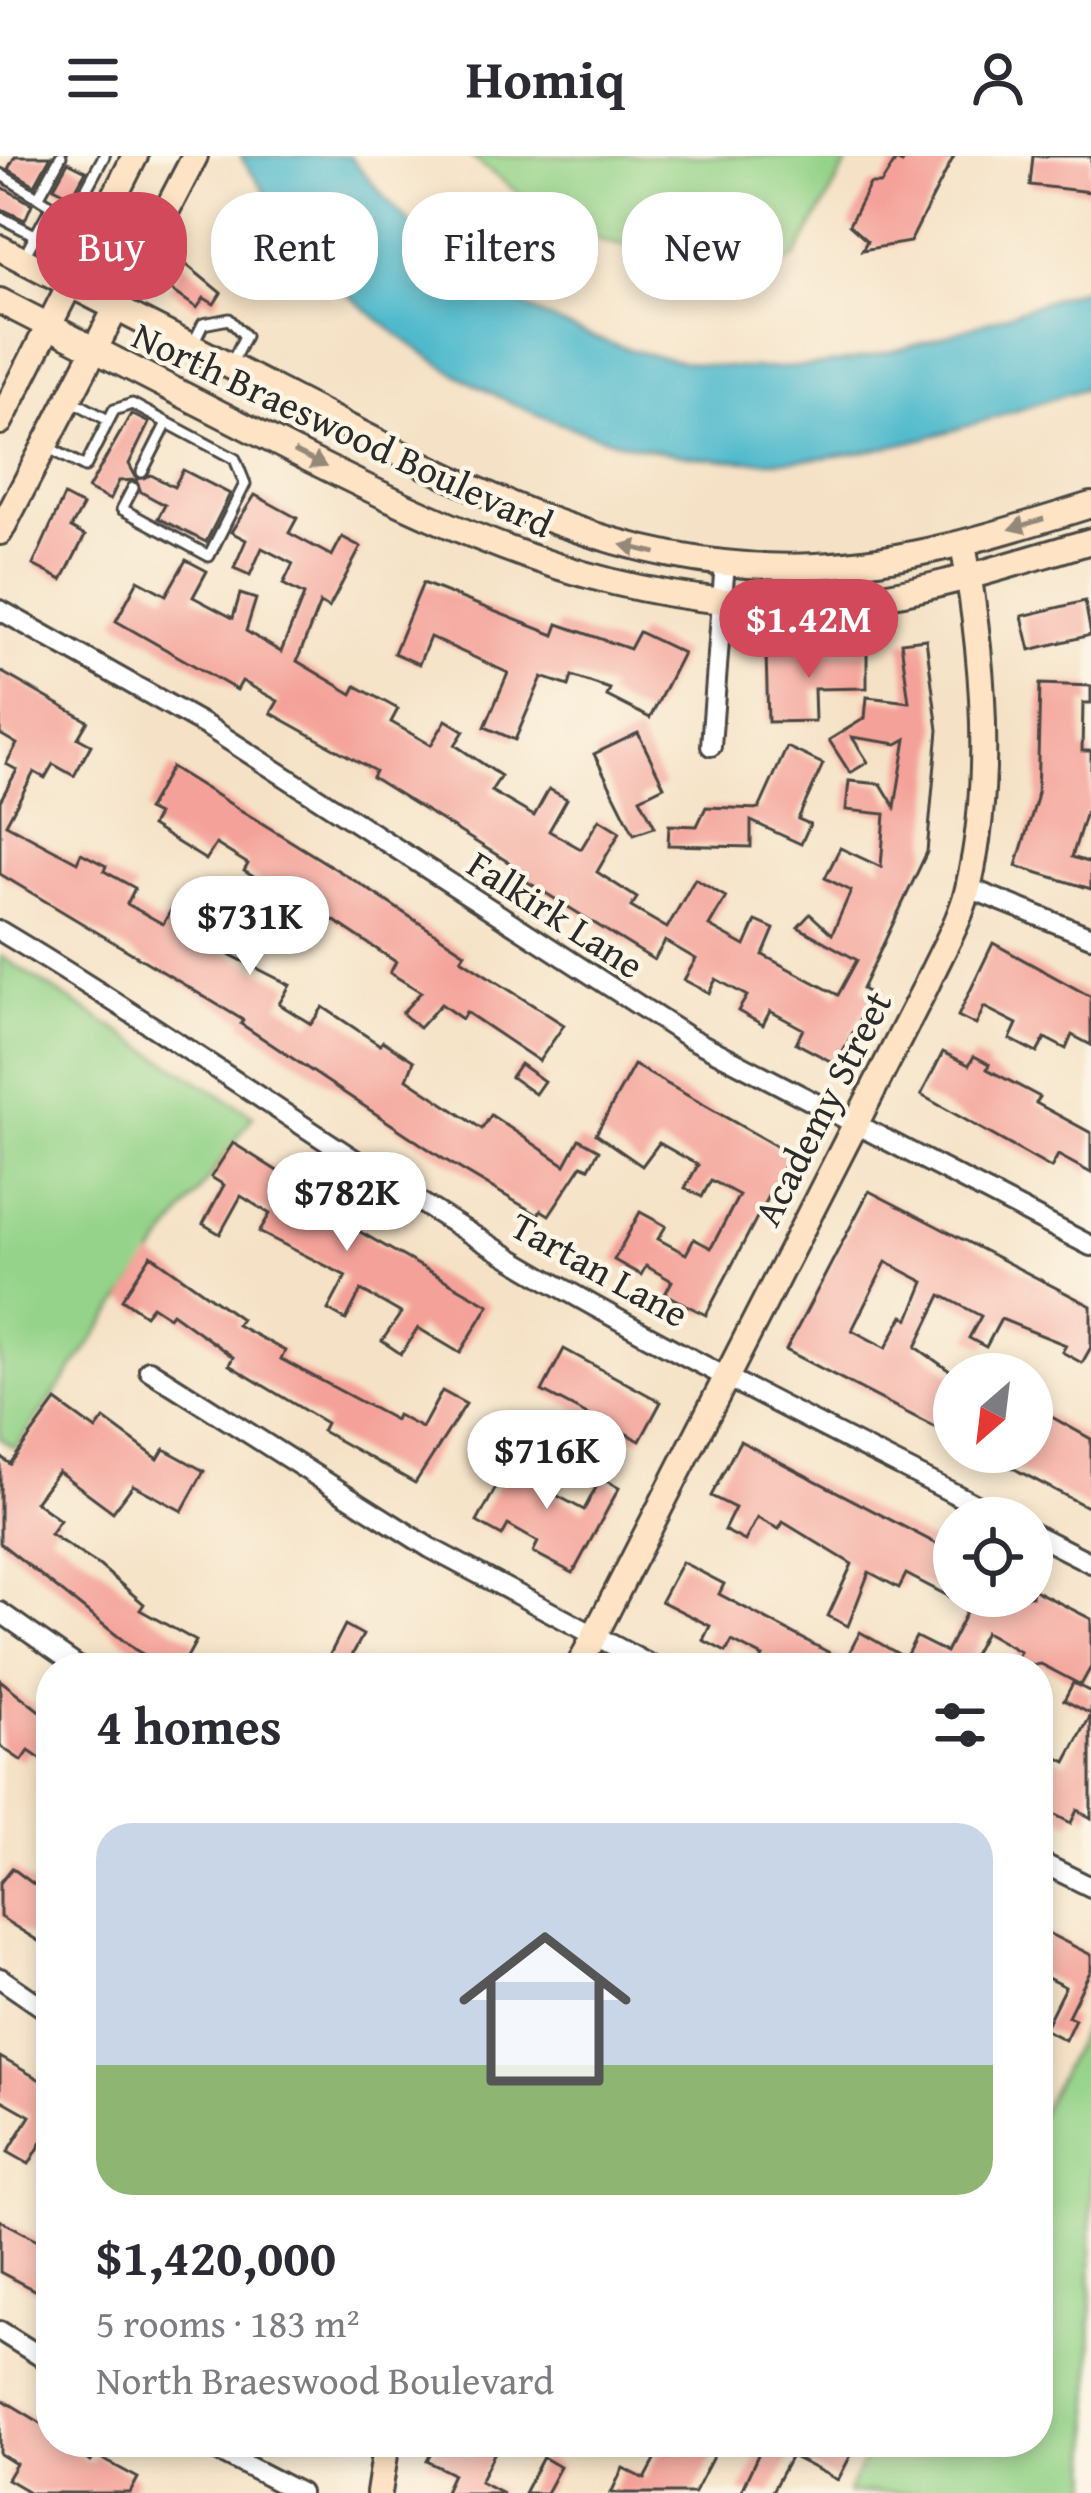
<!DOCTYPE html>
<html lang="en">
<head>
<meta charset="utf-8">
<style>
	body { margin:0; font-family:"Gentium Book Plus",serif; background:#f2f2f3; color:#2b2b33; height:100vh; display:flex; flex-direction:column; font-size:45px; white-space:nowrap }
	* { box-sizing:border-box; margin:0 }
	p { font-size:39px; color:#7c7c81 }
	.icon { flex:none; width:66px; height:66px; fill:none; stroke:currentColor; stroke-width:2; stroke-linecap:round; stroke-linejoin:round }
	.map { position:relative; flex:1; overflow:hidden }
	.panel { position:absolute; left:36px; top:1497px; width:1017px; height:804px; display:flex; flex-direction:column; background:#fff; border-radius:48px; box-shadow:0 6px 18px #0003 }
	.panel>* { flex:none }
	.top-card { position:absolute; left:36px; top:36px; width:1020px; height:108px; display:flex; gap:24px }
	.needle { width:78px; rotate:208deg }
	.fabs { position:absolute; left:933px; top:1197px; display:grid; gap:24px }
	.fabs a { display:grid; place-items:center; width:120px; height:120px; border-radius:50%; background:#fff; box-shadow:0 6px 18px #0003; font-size:60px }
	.price { position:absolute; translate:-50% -102px; padding:0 27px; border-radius:42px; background:#fff; color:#222; font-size:39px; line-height:78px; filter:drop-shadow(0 3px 6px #0008) }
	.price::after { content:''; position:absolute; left:50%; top:72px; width:36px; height:27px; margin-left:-18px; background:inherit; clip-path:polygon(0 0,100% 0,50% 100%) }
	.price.active { background:#d1495b; color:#fff }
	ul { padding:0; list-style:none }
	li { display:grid; align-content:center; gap:24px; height:636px; padding:0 60px }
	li+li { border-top:3px solid #e1e1e2 }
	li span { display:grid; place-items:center; height:372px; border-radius:36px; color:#555 }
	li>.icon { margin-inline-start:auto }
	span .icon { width:216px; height:216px; fill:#fffc; stroke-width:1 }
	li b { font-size:51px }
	h2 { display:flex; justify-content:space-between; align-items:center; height:144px; padding:0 60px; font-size:51px }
	.pill { padding:0 42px; border-radius:48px; background:#fff; box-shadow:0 6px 18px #0003; font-size:42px; line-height:108px }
	.pill.active { background:#d1495b; color:#fff }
	header { display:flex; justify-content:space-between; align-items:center; height:156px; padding:0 60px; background:#fff; font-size:54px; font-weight:700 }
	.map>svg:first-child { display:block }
	.green { fill:#94d389; stroke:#607f5a; stroke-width:3 }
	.water { fill:#50bacc; stroke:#3e727c; stroke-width:3 }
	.building { fill:#f4a299; fill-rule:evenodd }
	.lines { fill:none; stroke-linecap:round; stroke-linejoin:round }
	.lane-casing { stroke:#494642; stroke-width:15 }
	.street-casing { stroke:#494642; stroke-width:24 }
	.secondary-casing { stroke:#494642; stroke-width:30 }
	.lane { stroke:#fff; stroke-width:9 }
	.street { stroke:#fff; stroke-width:18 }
	.secondary { stroke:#fee4c5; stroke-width:24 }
	.oneway { fill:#948878 }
	.labels { text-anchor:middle; stroke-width:9; stroke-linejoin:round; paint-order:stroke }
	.street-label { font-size:39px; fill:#2b2b2b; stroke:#fcf5e5 }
</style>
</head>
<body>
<header><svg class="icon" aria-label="menu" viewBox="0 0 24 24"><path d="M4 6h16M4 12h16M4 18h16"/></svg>Homiq<svg class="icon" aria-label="person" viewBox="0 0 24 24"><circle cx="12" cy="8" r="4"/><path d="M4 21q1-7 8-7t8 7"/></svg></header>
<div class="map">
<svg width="1091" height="2337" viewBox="0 0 1091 2337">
	<rect width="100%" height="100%" fill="#fcf5e5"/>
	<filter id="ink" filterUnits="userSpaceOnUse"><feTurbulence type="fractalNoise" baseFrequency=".00833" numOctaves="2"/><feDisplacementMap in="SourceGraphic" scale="24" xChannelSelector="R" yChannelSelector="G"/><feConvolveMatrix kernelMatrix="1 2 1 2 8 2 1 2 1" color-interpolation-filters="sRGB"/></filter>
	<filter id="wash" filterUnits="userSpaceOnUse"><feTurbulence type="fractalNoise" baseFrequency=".004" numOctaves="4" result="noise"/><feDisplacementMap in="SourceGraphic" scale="48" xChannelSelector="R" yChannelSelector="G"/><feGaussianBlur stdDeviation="2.7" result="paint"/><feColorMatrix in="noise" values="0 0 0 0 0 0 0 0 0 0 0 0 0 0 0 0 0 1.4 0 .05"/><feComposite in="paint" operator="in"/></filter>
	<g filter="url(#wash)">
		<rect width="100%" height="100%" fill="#f5e2c6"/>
		<g class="green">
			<polygon points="470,0 851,0 796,101 778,112 605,86 544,57"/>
			<polygon points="0,800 253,960 15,1293 0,1282"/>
			<polygon points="1091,1859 1091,2337 847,2337 873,2286 1038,2286 1038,1962"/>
		</g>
		<path class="water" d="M 240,0 L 350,0 C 458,141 631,228 810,210 C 906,201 1001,159 1091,130 L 1091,230 C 1005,258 919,290 828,301 C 665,321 499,263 373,159 C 357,146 338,133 325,118 C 294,81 267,39 240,0 Z"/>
		<g id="blocks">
			<g class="building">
				<polygon points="15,0 51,0 35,29 8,13"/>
				<polygon points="906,0 954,0 910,86 862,94 867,85 849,69 870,28 881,28 896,4 902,7"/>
				<polygon points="1033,0 1091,0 1091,36 1030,29"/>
				<polygon points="68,6 86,15 72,40 54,31"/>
				<polygon points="0,30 32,48 25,64 0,52"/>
				<polygon points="182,105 221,137 214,148 204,142 197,152 170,133"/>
				<polygon points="131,258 149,267 129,308 137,323 151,319 174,331 183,314 230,338 206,386 158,362 165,349 141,336 136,324 119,325 110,344 88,333"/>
				<polygon points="255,339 297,362 289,377 332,400 342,381 361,391 329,452 320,447 297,505 352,538 356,530 398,553 391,566 431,589 446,564 464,575 455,589 501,620 491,635 534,660 549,633 567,643 549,675 581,693 599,663 620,676 597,716 637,742 631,751 667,772 695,723 726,741 709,770 745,790 756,765 774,773 763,799 838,839 857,804 798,771 810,758 832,778 851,735 825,722 840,692 881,711 885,658 846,654 849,625 881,628 895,651 906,583 897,588 852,581 868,606 850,617 829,584 865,562 867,541 909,546 901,486 926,483 938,574 927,696 862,833 873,839 836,908 796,887 803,873 770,855 763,869 738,855 747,840 716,823 709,837 684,824 696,803 665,785 654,804 526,725 529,719 372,621 375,615 271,557 278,545 242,525 237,534 116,465 138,424 166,439 186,404 207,415 193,441 233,462 240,438 256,443 246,475 281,496 304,439 283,428 293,408 262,392 250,419 234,412 246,384 231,376"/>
				<polygon points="64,340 83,350 71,372 85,380 62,424 33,409"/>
				<polygon points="423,427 554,479 558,468 630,493 639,476 683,497 650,562 607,540 610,533 572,520 569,530 542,521 515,584 485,571 508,517 430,481 419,508 394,497"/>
				<polygon points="1085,445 1091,479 1030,494 1022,460"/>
				<polygon points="867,495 867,532 814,533 815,565 768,566 766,497"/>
				<polygon points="0,515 88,565 78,582 91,589 74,620 53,608 45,622 34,616 6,668 77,706 81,697 106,710 104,715 135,732 127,748 163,768 174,749 199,762 204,750 229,759 217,792 290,829 279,848 311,868 323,851 380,889 383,885 414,905 407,923 482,973 491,959 565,1009 579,983 599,994 589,1012 582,1009 549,1059 541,1054 538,1059 442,1002 241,868 243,864 0,718 0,645 17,614 6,608 17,588 0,578"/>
				<polygon points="1040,528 1091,530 1091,547 1083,547 1082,595 1091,595 1091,656 1086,656 1072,701 1091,707 1091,733 1016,710 1037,642"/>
				<polygon points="638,577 664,630 640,642 655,671 634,678 594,598"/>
				<polygon points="787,591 823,608 798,663 810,668 801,688 751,665 751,691 668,689 669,669 697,670 706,651 759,653"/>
				<polygon points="171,611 360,728 465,797 461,803 564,869 539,905 466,856 462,863 441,848 419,872 402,857 421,836 390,817 396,806 315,752 308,764 285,750 278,762 264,753 276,735 244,715 248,708 216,688 206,704 151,670 157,659 147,654"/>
				<polygon points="993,787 1091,841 1091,889 1072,879 1066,893 1045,882 1037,897 1010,883 1017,868 984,851 976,869 958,860"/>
				<polygon points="943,896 969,909 974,900 989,908 987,913 1040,941 1036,947 1091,977 1091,1017 1058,999 1051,1012 921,939"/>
				<polygon points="520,908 544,925 535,938 511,921"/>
				<polygon points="634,909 790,998 706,1159 665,1138 672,1125 646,1110 641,1119 614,1104 640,1056 666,1070 658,1083 686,1098 694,1083 711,1092 739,1039 711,1024 702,1041 685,1032 698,1009 659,987 642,1010 596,978"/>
				<polygon points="233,987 323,1044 326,1038 341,1046 332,1060 489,1149 460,1197 418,1172 401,1198 382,1185 401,1157 361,1134 346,1164 328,1154 346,1120 259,1076 270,1058 241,1040 220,1078 203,1068 224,1029 211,1021"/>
				<path d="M 869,1035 L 1091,1150 L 1091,1191 L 1082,1207 L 1062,1196 L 1066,1189 L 1001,1163 L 986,1191 L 969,1182 L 981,1160 L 941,1139 L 916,1191 L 954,1218 L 954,1281 L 786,1194 ZM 886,1106 L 924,1126 L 909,1163 L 903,1160 L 886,1192 L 852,1174 Z"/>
				<polygon points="151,1099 241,1163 237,1169 285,1195 281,1203 395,1264 397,1259 422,1272 442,1235 466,1248 415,1327 322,1275 326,1267 229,1209 233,1201 172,1157 169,1161 152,1150 145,1159 122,1143"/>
				<polygon points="564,1193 661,1246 640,1285 612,1270 601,1290 587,1282 597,1264 542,1235"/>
				<polygon points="56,1245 96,1274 104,1263 158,1303 164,1293 204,1315 182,1355 133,1329 113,1356 58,1315 35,1346 60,1364 50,1378 100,1410 144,1448 140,1454 196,1485 181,1512 167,1512 134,1493 0,1387 0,1300 10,1308"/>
				<polygon points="1032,1250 1091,1283 1091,1353 982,1296 1032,1296"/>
				<polygon points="740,1285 954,1397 954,1440 1032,1440 1032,1433 1091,1463 1091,1511 1081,1529 1041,1508 1010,1512 1020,1496 985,1476 968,1508 977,1512 924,1512 905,1502 916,1481 946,1496 969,1451 906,1418 899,1432 869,1416 848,1470 828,1460 852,1408 783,1366 779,1373 757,1362 745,1385 724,1374 735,1352 711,1340"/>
				<polygon points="558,1301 572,1308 556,1339 584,1354 601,1322 619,1332 573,1417 533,1396 538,1386 508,1369 502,1380 477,1366 511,1304 546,1323"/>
				<polygon points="682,1406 724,1428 719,1438 845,1505 860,1476 902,1500 895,1512 757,1512 763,1501 732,1485 726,1496 703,1484 710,1470 661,1445"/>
				<polygon points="345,1469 363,1479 345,1512 323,1512"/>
				<polygon points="0,1524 51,1564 51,1610 29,1595 22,1605 0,1590"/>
				<polygon points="1073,1527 1091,1536 1091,1558 1064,1544"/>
				<polygon points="1091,1559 1091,1662 1077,1654 1071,1667 1038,1650 1038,1591 1066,1606"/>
				<polygon points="12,1712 51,1741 51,1793 0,1761 0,1727"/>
				<polygon points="1038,1772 1091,1799 1091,1814 1068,1860 1075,1863 1065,1884 1044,1873 1065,1831 1038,1817"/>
				<polygon points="0,1901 51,1930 51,1991 42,1986 29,2008 8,1996 30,1960 0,1943"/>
				<polygon points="0,2064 51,2091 51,2143 0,2116"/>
				<polygon points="0,2242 51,2273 51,2286 70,2286 68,2293 91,2306 95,2299 138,2322 130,2337 31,2337 7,2323 16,2308 0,2298"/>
				<polygon points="437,2286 472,2295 476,2286 500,2286 480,2325 503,2337 444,2337 453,2318 427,2305"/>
				<polygon points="665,2286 700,2286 716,2295 694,2337 611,2337 623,2312 645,2323"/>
				<polygon points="764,2286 832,2286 852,2297 838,2324 791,2300 771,2337 740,2337"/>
				<polygon points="543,2301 560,2311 546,2337 524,2337"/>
			</g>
		</g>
	</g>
	<g filter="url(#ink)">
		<use href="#blocks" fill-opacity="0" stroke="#494642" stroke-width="3"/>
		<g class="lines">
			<defs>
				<g id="lane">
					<polyline points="0,18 92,74"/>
					<polyline points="40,38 61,0"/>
					<polyline points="0,61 35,79"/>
					<polyline points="70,63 104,0"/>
					<polyline points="25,99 51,51"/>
					<polyline points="153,131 177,96"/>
					<polyline points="194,186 203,168 229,163 245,180 230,210"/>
					<polyline points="71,244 108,264"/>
					<polyline points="49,292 85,311 114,254 132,248 235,303 245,328 209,400 122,353 133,332"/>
					<polyline points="142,316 167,267"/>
				</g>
				<g id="street">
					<polyline points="0,454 210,572 688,881 1091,1090"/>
					<polyline points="711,590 725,406"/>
					<polyline points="969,732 1091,781"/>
					<path d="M 0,775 C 156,868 304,974 458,1070 C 633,1179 819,1268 1002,1362"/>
					<polyline points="149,1214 430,1392 656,1512"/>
					<polyline points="1032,1377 1091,1407"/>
					<polyline points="0,1456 80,1512"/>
					<polyline points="1038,1705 1091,1731"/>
					<polyline points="0,1822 51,1857"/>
					<polyline points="0,2175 51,2207"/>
					<polyline points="201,2286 300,2337"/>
				</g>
				<g id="secondary">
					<path d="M 0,92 C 97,143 195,192 292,242 C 458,327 623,420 816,410 C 912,406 1000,377 1091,349"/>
					<path d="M 0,145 C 97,195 194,245 291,294 C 468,383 639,464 844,445 C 927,437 1011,408 1091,385"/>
					<polyline points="0,266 135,0"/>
					<polyline points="0,376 195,0"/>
					<path d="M 578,1512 L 926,830 C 940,798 962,763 969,728 C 994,619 983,497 963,388"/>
					<polyline points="379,2337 387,2286"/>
				</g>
			</defs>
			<use href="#lane" class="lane-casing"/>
			<use href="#street" class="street-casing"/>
			<use href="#secondary" class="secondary-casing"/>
			<use href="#lane" class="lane"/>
			<use href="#street" class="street"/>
			<use href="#secondary" class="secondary"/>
		</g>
		<defs><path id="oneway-solid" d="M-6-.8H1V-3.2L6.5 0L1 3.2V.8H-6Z" transform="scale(3)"/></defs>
		<g class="oneway">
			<use href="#oneway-solid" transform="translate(310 303) rotate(27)"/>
			<use href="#oneway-solid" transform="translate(1027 368) rotate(163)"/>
			<use href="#oneway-solid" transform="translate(639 393) rotate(-167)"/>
		</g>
	</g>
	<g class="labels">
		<g class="street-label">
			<text transform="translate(343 273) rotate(25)" y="14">North Braeswood Boulevard</text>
			<text transform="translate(556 758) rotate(33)" y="14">Falkirk Lane</text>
			<text transform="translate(822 952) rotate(-63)" y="14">Academy Street</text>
			<text transform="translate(600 1113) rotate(29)" y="14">Tartan Lane</text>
		</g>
	</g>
</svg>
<div class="fabs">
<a><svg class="needle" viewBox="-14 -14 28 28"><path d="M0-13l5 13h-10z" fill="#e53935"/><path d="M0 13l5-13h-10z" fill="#7c7c81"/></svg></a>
<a><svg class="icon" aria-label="locate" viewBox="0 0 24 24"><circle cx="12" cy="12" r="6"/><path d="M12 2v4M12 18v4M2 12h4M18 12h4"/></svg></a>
</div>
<b class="price active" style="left:809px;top:525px">$1.42M</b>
<b class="price" style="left:250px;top:822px">$731K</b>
<b class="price" style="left:347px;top:1098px">$782K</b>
<b class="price" style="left:547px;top:1356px">$716K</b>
<div class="top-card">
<a class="pill active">Buy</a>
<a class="pill">Rent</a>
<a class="pill">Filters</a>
<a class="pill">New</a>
</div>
<section class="panel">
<h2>4 homes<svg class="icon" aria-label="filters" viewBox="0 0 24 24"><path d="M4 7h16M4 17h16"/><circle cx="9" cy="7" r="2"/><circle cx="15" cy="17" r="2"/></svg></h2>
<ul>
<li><span style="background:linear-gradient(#c9d6e8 65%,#8fb573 0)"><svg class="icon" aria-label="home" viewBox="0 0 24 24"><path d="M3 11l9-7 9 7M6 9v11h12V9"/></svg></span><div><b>$1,420,000</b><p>5 rooms · 183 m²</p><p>North Braeswood Boulevard</p></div></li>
</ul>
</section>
</div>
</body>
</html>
